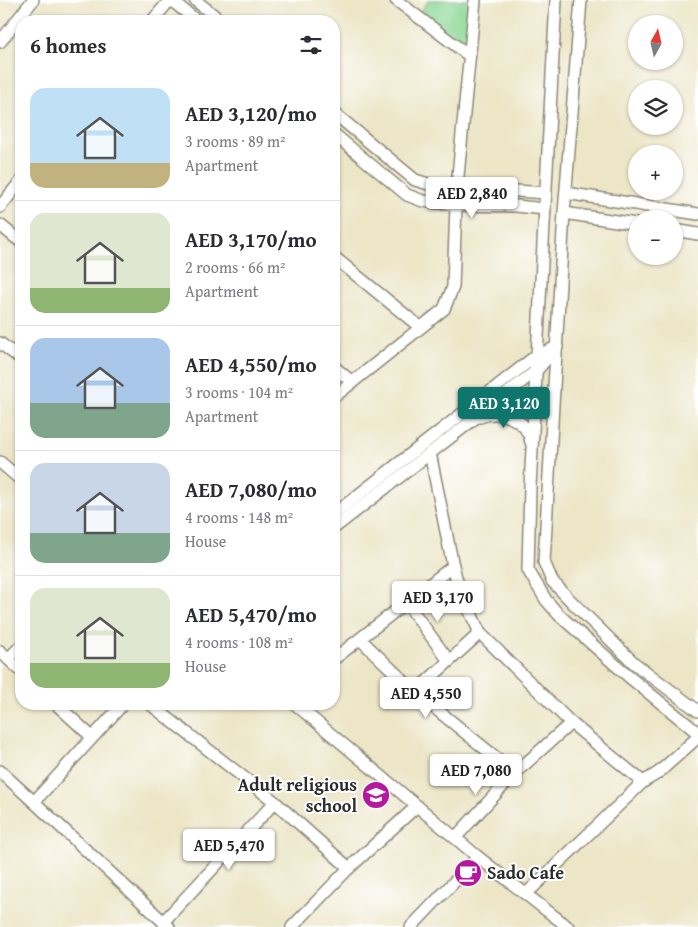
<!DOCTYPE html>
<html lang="en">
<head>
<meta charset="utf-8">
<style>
	body { margin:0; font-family:"Gentium Book Plus",serif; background:#f2f2f3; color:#2b2b33; height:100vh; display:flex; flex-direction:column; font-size:19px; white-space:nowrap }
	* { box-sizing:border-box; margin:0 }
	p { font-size:16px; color:#7c7c81 }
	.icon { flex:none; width:28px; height:28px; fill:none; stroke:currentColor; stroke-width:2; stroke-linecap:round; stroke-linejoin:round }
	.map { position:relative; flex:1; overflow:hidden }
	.panel { position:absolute; left:15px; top:15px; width:325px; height:695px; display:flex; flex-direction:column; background:#fff; border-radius:20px; box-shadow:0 1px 4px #0004 }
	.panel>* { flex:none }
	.needle { width:32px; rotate:8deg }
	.controls { position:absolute; left:628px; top:15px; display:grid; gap:10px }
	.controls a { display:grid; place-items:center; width:55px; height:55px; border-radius:50%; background:#fff; box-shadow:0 1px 4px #0004; font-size:25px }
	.price { position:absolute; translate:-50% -42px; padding:0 11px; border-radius:5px; background:#fff; color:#222; font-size:16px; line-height:32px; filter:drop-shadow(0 1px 2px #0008) }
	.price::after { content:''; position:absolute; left:50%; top:30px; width:15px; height:11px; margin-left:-8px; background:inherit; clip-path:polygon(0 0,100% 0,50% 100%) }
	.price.current { background:#0f766e; color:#fff }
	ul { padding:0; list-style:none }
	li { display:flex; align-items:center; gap:15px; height:125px; padding:0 15px }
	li+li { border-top:1px solid #e1e1e2 }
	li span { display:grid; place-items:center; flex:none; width:140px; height:100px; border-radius:15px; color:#555 }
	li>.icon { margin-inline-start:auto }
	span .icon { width:60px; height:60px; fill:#fffc; stroke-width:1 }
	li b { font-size:21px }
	h2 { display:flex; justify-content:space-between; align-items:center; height:60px; padding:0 15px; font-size:21px }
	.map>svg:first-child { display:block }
	.green { fill:#8cd895; stroke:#5c8260 }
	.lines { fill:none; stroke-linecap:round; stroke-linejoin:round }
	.minor-casing { stroke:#8c8878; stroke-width:14 }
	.minor { stroke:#fff; stroke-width:11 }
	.labels { text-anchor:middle; stroke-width:4; stroke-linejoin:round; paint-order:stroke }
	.poi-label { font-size:18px; font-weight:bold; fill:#2b2b2b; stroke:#fff; text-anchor:end }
</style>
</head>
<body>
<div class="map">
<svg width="698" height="927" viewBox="0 0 698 927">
	<rect width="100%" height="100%" fill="#fff"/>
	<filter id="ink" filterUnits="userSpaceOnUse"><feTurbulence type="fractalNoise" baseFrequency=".02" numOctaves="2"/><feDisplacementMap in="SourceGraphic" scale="10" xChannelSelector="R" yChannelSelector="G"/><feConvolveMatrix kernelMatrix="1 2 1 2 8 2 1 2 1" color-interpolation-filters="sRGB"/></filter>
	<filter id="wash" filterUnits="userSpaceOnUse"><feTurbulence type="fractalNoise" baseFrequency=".0096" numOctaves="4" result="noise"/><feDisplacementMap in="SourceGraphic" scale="20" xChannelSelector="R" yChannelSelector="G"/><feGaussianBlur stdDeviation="1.12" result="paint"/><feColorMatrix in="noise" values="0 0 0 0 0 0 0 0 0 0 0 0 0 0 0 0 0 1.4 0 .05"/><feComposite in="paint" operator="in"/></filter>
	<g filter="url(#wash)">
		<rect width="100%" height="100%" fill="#ece5c6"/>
		<polygon class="green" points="429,0 472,0 468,55 418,15"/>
	</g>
	<g filter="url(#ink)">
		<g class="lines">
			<defs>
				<g id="minor">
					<polyline points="171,0 197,21"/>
					<polyline points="195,0 221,21"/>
					<polyline points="396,0 468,55"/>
					<polyline points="556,0 530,487 528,570 546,600 559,615 628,676 698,733"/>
					<polyline points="581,0 564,213 544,562 552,581 570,600 634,663 698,711"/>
					<polyline points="152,21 170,0"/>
					<polyline points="0,42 33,0"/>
					<polyline points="334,113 415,180 432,185 546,193"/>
					<polyline points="334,134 407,195 423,201 456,205 516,206 545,209"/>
					<polyline points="457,186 475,0"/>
					<polyline points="566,193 698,214"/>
					<polyline points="0,207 21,181"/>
					<polyline points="564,213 636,224"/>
					<polyline points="0,225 21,242"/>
					<polyline points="674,230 698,234"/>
					<polyline points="334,257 420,327"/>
					<polyline points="0,343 21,359"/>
					<polyline points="334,367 352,382"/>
					<polyline points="334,397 444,309 453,287 456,205"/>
					<path d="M 480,417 C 501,409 527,419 531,442"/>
					<polyline points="430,453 453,566 459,588 480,633 571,723 643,782"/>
					<polyline points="0,462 21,480"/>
					<polyline points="334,514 537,355 557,347 537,370 334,528"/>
					<polyline points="406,602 449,661"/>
					<polyline points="360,639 415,692 515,773"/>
					<polyline points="0,651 21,671"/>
					<polyline points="8,659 21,646"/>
					<polyline points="334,659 453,566"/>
					<polyline points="415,692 480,633"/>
					<polyline points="56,704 92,737"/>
					<polyline points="150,704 275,802 349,868"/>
					<polyline points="295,704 478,857 568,927"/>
					<polyline points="0,771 34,802 123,704"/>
					<polyline points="34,802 169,927"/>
					<polyline points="456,837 515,773 571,723"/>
					<polyline points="526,894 643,782 658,773 698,737"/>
					<polyline points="163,922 275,802"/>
					<polyline points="292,927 349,868 417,806"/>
					<polyline points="411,927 478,857"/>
				</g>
			</defs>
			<use href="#minor" class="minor-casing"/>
			<use href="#minor" class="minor"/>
		</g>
	</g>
	<defs>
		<symbol id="school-disc" viewBox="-11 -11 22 22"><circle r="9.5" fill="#b5179e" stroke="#fff"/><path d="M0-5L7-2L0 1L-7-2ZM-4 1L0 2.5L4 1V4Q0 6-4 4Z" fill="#fff"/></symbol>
		<symbol id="cafe-disc" viewBox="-11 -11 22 22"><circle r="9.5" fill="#b5179e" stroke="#fff"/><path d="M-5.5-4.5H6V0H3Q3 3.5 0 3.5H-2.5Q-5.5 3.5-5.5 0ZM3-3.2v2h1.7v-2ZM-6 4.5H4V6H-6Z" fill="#fff"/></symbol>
	</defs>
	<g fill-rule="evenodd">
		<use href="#school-disc" x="360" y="779" width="32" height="32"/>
		<use href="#cafe-disc" x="452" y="857" width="32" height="32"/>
	</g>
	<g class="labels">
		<g class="poi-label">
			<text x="357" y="791">Adult religious<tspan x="357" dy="21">school</tspan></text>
			<text x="487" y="879" text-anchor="start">Sado Cafe</text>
		</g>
	</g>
</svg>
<div class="controls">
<a><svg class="needle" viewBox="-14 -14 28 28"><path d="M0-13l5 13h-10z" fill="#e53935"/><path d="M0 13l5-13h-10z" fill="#7c7c81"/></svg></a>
<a><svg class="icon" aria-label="layers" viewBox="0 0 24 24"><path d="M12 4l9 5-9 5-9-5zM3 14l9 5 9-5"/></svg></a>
<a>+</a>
<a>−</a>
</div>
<b class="price" style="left:472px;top:219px">AED 2,840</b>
<b class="price current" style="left:504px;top:429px">AED 3,120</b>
<b class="price" style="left:438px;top:623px">AED 3,170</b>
<b class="price" style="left:426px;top:719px">AED 4,550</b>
<b class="price" style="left:476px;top:796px">AED 7,080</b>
<b class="price" style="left:229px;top:871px">AED 5,470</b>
<section class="panel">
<h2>6 homes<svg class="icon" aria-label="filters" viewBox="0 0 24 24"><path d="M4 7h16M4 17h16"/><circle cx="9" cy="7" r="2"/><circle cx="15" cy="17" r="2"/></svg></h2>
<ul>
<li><span style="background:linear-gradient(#bfe0f5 75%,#c2b280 0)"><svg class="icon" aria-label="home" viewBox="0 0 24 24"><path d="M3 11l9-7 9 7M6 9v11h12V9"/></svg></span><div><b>AED 3,120/mo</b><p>3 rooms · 89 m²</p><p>Apartment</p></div></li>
<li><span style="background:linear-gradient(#dfe7d0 75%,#8fb573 0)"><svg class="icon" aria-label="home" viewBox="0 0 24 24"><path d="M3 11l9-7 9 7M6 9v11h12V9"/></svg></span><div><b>AED 3,170/mo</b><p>2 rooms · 66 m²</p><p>Apartment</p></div></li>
<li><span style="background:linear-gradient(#a9c7e8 65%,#7fa58c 0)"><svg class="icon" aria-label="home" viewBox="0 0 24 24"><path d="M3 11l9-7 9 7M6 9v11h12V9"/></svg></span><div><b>AED 4,550/mo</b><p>3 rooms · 104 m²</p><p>Apartment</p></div></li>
<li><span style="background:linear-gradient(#c9d6e8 70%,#7fa58c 0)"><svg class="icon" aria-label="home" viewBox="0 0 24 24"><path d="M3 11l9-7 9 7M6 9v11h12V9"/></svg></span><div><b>AED 7,080/mo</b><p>4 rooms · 148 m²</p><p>House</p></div></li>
<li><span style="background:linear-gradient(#dfe7d0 75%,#8fb573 0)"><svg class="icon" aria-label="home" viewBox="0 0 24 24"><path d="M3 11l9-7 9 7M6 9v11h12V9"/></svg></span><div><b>AED 5,470/mo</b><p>4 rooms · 108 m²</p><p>House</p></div></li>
</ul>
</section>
</div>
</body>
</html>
